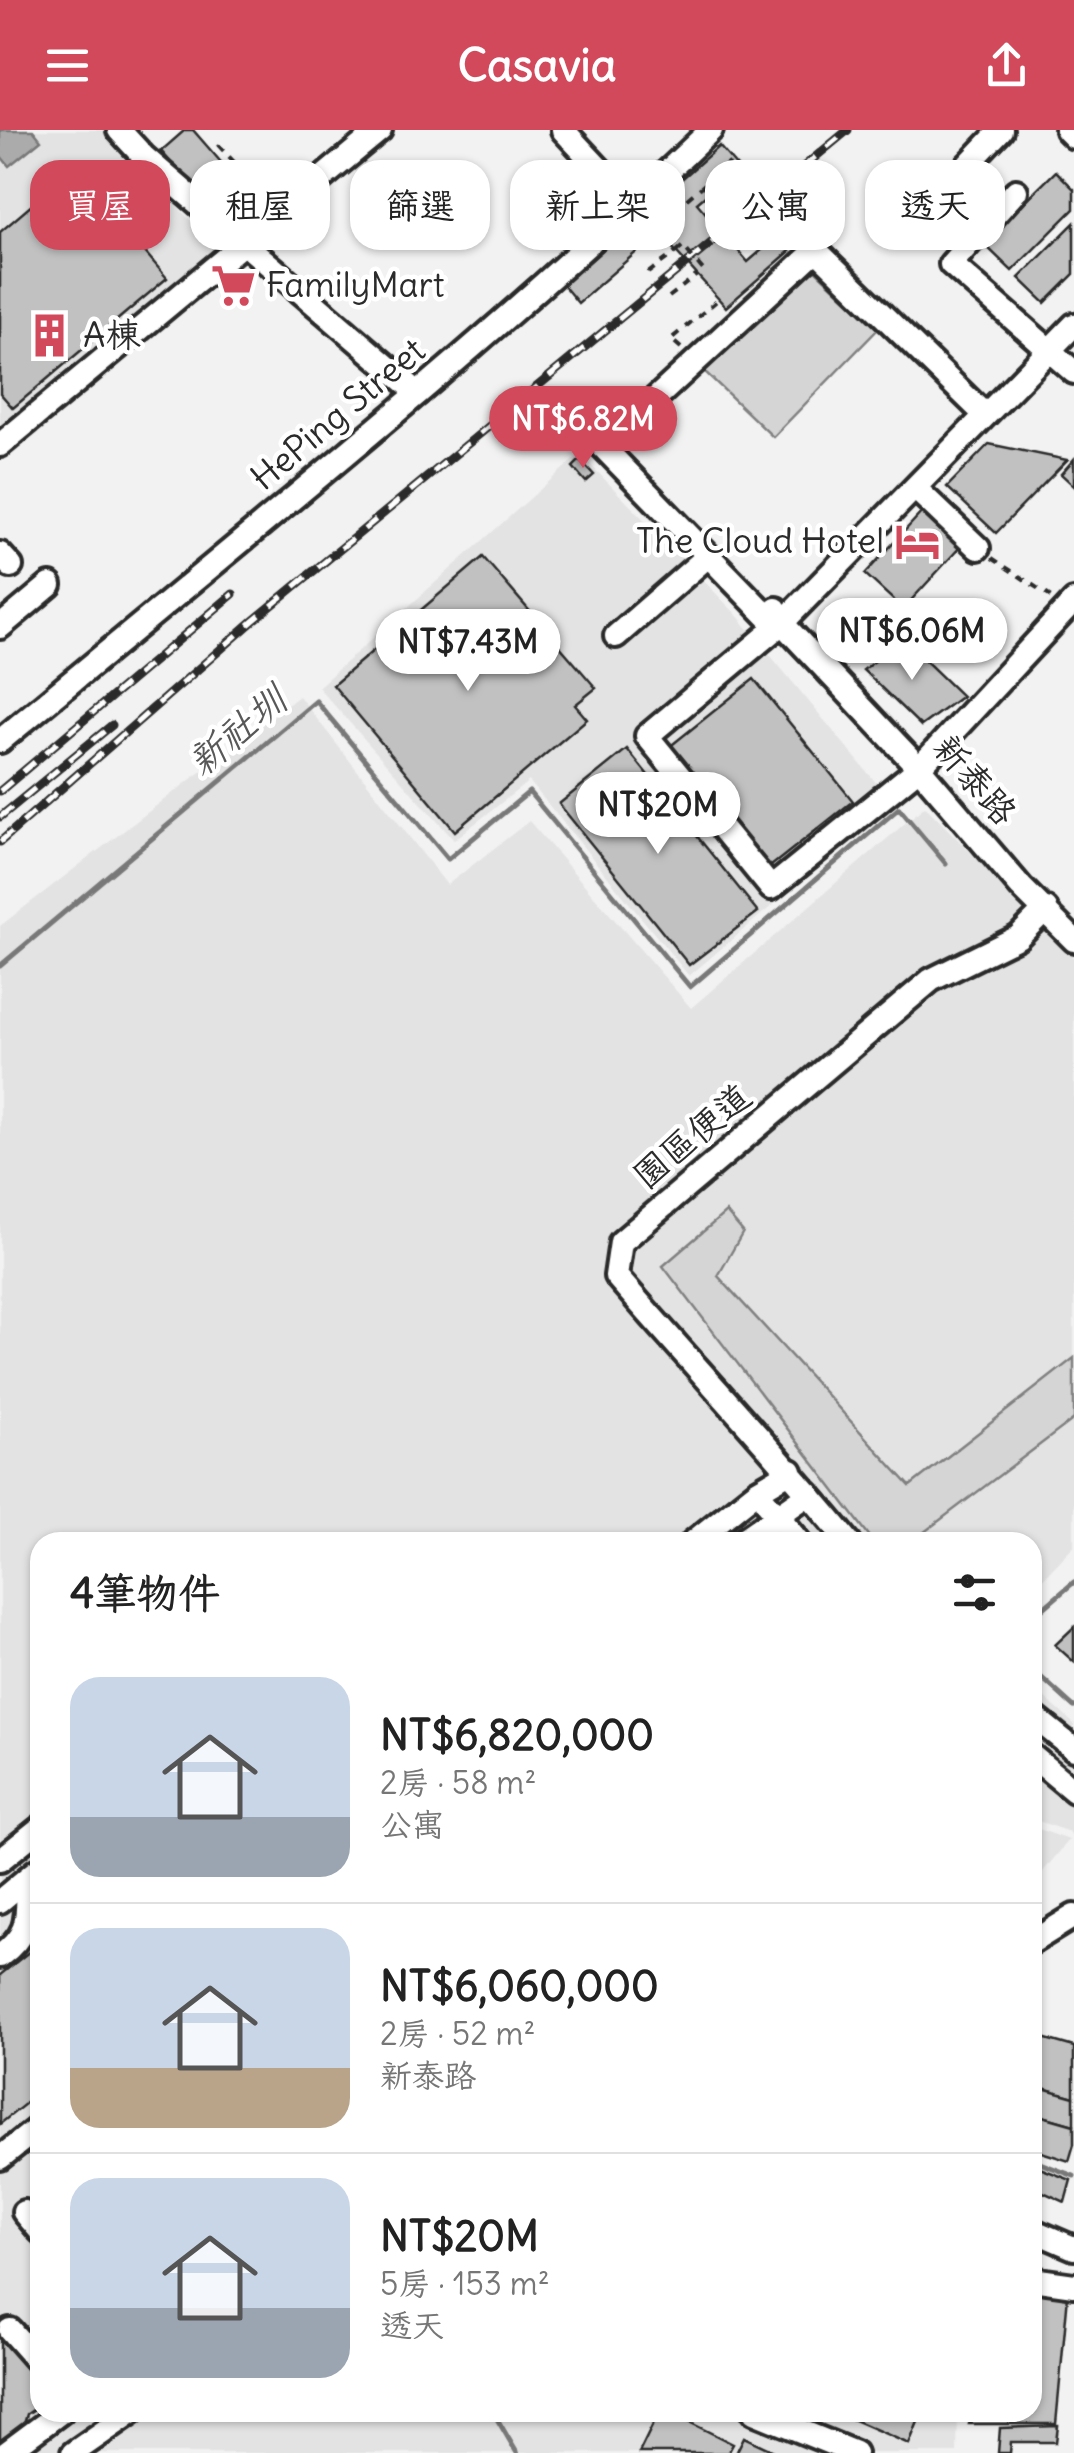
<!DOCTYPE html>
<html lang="zh-TW">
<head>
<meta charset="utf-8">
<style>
	body { margin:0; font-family:Delius,"LXGW WenKai TC",sans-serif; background:#f2f2f2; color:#222; height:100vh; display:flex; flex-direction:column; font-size:38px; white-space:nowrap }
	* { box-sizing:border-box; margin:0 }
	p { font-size:32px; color:#767676 }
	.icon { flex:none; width:55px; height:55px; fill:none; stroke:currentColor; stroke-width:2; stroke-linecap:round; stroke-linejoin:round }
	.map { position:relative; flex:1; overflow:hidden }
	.details { position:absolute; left:30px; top:1402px; width:1012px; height:890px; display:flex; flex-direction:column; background:#fff; border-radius:30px; box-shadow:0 2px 8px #0004 }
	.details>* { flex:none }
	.hud { position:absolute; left:30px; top:30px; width:1015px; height:90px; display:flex; gap:20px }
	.price { position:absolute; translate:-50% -85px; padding:0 22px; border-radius:35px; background:#fff; color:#222; font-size:32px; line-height:65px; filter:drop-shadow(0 2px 5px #0008) }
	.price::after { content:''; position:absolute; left:50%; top:60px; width:30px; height:22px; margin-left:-15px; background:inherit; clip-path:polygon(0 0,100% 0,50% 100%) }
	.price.current { background:#d1495b; color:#fff }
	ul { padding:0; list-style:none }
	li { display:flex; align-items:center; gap:30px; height:250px; padding:0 40px }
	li+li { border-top:2px solid #e0e0e0 }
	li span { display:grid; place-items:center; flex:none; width:280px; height:200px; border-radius:30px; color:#555 }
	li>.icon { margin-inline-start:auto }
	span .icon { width:120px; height:120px; fill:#fffc; stroke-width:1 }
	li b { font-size:42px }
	h2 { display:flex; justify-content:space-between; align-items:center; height:120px; padding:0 40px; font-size:42px }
	.chip { padding:0 35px; border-radius:30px; background:#fff; box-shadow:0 2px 8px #0004; font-size:35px; line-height:90px }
	.chip.current { background:#d1495b; color:#fff }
	header { display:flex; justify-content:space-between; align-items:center; height:130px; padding:0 40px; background:#d1495b; color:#fff; font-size:45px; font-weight:800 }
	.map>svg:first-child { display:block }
	.built { fill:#e3e3e3 }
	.green { fill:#d5d5d5; stroke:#808080; stroke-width:2.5 }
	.water { fill:#ababab; stroke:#787878; stroke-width:2.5 }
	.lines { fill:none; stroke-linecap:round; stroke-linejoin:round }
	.stream { stroke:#787878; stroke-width:5 }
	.building { fill:#c1c1c1; stroke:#2b2b2b; stroke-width:2.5 }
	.minor-casing { stroke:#2b2b2b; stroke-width:30 }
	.path { stroke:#2b2b2b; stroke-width:4; stroke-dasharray:8 8; stroke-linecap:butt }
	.minor { stroke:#fff; stroke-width:22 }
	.rail-casing { stroke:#2b2b2b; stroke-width:9 }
	.rail { stroke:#fff; stroke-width:5; stroke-dasharray:15; stroke-linecap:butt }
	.path-bridge { stroke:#2b2b2b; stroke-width:4; stroke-dasharray:8 8; stroke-linecap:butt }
	.labels { text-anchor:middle; stroke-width:9; stroke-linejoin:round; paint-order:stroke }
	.poi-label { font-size:35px; fill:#2b2b2b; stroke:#fff; text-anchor:start }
	.street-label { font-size:35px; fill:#2b2b2b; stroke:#fff }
	.water-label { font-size:38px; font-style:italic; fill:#585858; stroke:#fff }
</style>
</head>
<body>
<header><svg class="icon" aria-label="menu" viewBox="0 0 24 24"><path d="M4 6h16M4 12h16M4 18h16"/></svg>Casavia<svg class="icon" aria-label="share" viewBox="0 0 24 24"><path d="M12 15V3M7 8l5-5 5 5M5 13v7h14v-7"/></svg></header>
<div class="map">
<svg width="1074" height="2323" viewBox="0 0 1074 2323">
	<rect width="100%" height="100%" fill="#f2f2f2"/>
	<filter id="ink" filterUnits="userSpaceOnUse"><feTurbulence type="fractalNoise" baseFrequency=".01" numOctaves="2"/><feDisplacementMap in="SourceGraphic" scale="20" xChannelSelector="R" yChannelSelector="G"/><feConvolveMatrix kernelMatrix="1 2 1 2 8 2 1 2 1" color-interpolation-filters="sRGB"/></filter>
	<g filter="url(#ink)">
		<g class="built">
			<polygon points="0,0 106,0 218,120 0,300"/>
			<polygon points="580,324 736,484 893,673 689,846 529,651 454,710 318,557"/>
			<polygon points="299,566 447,755 529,691 691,878 925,676 1074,828 1074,1416 1033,1459 1032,1412 40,1412 40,2282 958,2282 957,2323 0,2323 0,796"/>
			<polygon points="1032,1556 1074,1594 1074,1710 1069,1702 1033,1689"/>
			<polygon points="1033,1697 1069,1710 1033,1754 1032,1697"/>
		</g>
		<g class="green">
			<polygon points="812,137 878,199 773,307 703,240"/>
			<polygon points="726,1082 743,1102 718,1146 910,1356 1074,1228 1074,1289 911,1412 874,1412 663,1136"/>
		</g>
		<polygon class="water" points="0,0 33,0 41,10 9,36 0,25"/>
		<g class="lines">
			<g class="stream">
				<polyline points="0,836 316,571 448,729 529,662 690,857 899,678 946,734"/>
				<polyline points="1032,1488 1074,1452"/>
				<polyline points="1032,1539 1074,1577"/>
				<polyline points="1032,2030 1074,2046"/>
				<polyline points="493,2282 517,2323"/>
			</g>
		</g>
		<g class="building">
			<polygon points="185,0 193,0 240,54 211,78 161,21"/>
			<polygon points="719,16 738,38 697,73 748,132 778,106 790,121 726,177 642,84"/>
			<polygon points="74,39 167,148 13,278 0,263 0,102"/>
			<polygon points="1056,41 1074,59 1074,79 1012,141 983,113"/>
			<polygon points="640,87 656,105 578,173 563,155"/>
			<polygon points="1074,93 1074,144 1045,173 1019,148"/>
			<polygon points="989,314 1067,330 996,403 947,357"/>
			<polygon points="1074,329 1074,356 1061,344"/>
			<polygon points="580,330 594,345 586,352 573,337"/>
			<polygon points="923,381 961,416 903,479 865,444"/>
			<polygon points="483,427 596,558 575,575 587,589 455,701 333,555"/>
			<polygon points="903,509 962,566 921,596 863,540"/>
			<polygon points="754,549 853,671 766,740 668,618"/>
			<polygon points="627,619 758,782 689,835 559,674"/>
			<polygon points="1074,1497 1074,1532 1055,1515"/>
			<polygon points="40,1813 40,1962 0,1994 0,1845"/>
			<polygon points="1032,1905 1074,1917 1074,1967 1032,1955"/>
			<polygon points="1032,1955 1074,1967 1074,1995 1032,1983"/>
			<polygon points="1032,1983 1074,1995 1074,2014 1069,2031 1032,2019"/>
			<polygon points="1032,2035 1071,2050 1065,2072 1032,2057"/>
			<polygon points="1032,2160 1068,2165 1056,2294 969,2294 972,2282 1032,2282"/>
			<polygon points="0,2197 40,2255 40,2275 27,2284 23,2297 0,2321"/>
			<polygon points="659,2282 669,2282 733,2314 728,2323 639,2323"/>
			<polygon points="836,2282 922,2282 909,2314"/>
			<polygon points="1058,2296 1056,2312 1011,2312 1010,2323 998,2323 1000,2298"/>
			<polygon points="744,2307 778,2323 736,2323"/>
		</g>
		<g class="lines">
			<defs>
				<g id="minor">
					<polyline points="119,0 143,26 418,263"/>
					<polyline points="563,0 633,75"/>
					<polyline points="1067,0 1074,7"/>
					<polyline points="1016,61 951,134 1074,242"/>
					<polyline points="921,84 1001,0"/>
					<polyline points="1074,195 782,493 647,606 771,758 919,638 1074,471"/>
					<polyline points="0,315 380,0"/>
					<polyline points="915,358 978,418"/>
					<polyline points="0,424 11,436"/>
					<polyline points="776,479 782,493 919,638 1021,757 1074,810"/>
					<polyline points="782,493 769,488 603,317 816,120 985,285"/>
					<polyline points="0,497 50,455"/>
					<polyline points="616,506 708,426"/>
					<path d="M 0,611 C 240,411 486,216 711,0"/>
					<polyline points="767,1373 800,1412"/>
					<polyline points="693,1412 757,1361 791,1341"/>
					<polyline points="740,1412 809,1364"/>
					<path d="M 849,1412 C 774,1321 693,1235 616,1146 L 621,1112 L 931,850 L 1018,807 L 1046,779"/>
					<polyline points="1032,1585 1074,1619"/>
					<polyline points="1032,1626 1074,1661"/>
					<polyline points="0,1730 40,1698"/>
					<polyline points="0,1771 36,1741"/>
					<polyline points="1032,1812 1074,1786"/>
					<path d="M 0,1826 C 33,1801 26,1786 28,1748"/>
					<polyline points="0,2028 40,1996"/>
					<polyline points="24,2082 40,2101"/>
					<polyline points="1032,2100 1074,2118"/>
					<polyline points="1032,2149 1074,2155"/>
					<polyline points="10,2200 40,2234"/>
					<polyline points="754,2282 855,2323"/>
					<polyline points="6,2323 61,2282"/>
					<polyline points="73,2323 132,2282"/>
				</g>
			</defs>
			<use href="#minor" class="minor-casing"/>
			<g class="path">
				<polyline points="218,15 268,68"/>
				<polyline points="687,69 733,30"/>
				<polyline points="694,129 713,114"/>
				<polyline points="648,143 676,122"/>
				<polyline points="669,167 697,145"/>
				<polyline points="681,218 671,209 719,169"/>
				<polyline points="992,428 1051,467"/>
			</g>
			<use href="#minor" class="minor"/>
			<defs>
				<g id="rail">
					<polyline points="0,661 233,464"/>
					<polyline points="0,687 112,595"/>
					<polyline points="0,712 253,491 848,0"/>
				</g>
			</defs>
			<use href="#rail" class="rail-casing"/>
			<use href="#rail" class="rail"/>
			<polyline class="path-bridge" points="676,122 683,116 703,140 697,145"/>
		</g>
	</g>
	<defs>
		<symbol id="supermarket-bare" viewBox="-9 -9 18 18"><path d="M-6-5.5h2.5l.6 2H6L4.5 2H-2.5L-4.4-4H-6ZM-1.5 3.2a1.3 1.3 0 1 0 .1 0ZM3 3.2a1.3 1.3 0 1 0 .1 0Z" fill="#d1495b" stroke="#fff" stroke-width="2.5" paint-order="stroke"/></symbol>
		<symbol id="building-bare" viewBox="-9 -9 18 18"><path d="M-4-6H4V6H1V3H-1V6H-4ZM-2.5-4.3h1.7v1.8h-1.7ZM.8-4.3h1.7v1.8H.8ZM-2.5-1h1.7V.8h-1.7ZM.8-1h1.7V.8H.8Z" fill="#d1495b" stroke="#fff" stroke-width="2.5" paint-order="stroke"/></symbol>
		<symbol id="hotel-bare" viewBox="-9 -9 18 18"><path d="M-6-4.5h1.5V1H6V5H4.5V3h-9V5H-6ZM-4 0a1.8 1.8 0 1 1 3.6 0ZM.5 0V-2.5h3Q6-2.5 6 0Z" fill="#d1495b" stroke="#fff" stroke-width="2.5" paint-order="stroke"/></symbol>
	</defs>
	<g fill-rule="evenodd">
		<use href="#supermarket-bare" x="202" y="124" width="63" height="63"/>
		<use href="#building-bare" x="18" y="174" width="63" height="63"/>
		<use href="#hotel-bare" x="886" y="380" width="63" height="63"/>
	</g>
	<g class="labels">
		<g class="poi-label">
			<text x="266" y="167">FamilyMart</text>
			<text x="83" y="217">A棟</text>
			<text x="884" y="423" text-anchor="end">The Cloud Hotel</text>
		</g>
		<g class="street-label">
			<text transform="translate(338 284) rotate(-40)" y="12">HePing Street</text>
			<text transform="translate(975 650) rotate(49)" y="12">新泰路</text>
			<text transform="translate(692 1006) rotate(-40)" y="12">園區便道</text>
		</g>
		<g class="water-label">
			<text transform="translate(237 601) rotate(-40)" y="13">新社圳</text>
		</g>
	</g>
</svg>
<b class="price current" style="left:583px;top:341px">NT$6.82M</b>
<b class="price" style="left:912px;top:553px">NT$6.06M</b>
<b class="price" style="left:468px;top:564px">NT$7.43M</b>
<b class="price" style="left:658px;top:727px">NT$20M</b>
<div class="hud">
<a class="chip current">買屋</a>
<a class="chip">租屋</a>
<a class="chip">篩選</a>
<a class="chip">新上架</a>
<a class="chip">公寓</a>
<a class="chip">透天</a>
</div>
<section class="details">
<h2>4筆物件<svg class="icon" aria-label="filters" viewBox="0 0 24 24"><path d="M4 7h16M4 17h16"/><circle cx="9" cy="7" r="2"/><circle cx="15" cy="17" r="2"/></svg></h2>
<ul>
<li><span style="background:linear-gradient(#c9d6e8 70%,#9aa5b1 0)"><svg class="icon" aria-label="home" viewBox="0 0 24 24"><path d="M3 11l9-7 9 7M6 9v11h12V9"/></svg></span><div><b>NT$6,820,000</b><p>2房 · 58 m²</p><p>公寓</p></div></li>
<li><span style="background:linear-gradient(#c9d6e8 70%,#b9a48a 0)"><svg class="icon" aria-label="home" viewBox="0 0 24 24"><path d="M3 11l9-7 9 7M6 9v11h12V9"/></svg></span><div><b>NT$6,060,000</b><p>2房 · 52 m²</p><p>新泰路</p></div></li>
<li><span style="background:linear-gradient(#c9d6e8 65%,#9aa5b1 0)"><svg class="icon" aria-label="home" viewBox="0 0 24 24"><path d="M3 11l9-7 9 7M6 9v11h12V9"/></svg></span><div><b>NT$20M</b><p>5房 · 153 m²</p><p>透天</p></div></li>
</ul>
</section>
</div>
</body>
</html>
